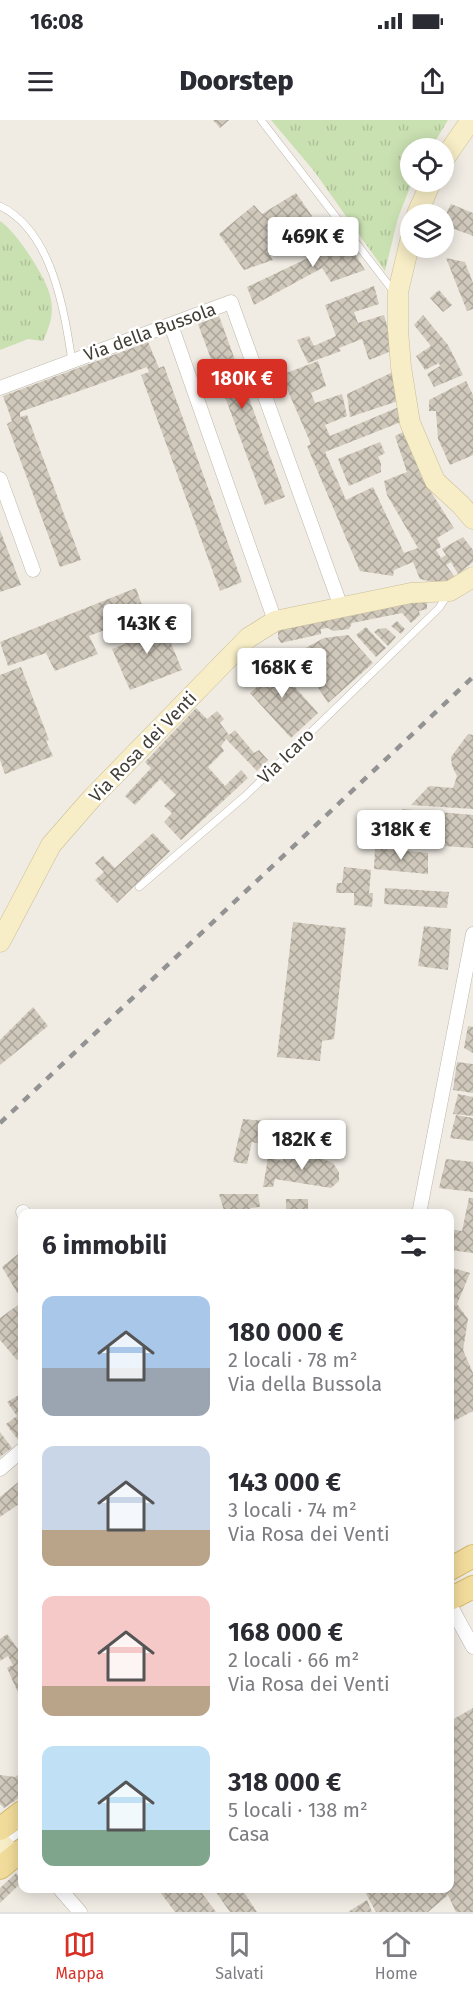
<!DOCTYPE html>
<html lang="it">
<head>
<meta charset="utf-8">
<style>
	body { margin:0; font-family:"Fira Sans",sans-serif; background:#f7f7f7; color:#2b2b33; height:100vh; display:flex; flex-direction:column; font-size:22px; white-space:nowrap }
	* { box-sizing:border-box; margin:0 }
	p { font-size:20px; color:#7c7c81 }
	.icon { flex:none; width:33px; height:33px; fill:none; stroke:currentColor; stroke-width:2; stroke-linecap:round; stroke-linejoin:round }
	.map { position:relative; flex:1; overflow:hidden }
	.details { position:absolute; left:18px; top:1089px; width:436px; height:684px; display:flex; flex-direction:column; background:#fff; border-radius:12px; box-shadow:0 3px 15px #0003 }
	.details>* { flex:none }
	.tools { position:absolute; left:400px; top:18px; display:grid; gap:12px }
	.tools a { display:grid; place-items:center; width:54px; height:54px; border-radius:50%; background:#fff; box-shadow:0 3px 15px #0003; font-size:30px }
	.price { position:absolute; translate:-50% -51px; padding:0 14px; border-radius:6px; background:#fff; color:#222; font-size:20px; line-height:39px; filter:drop-shadow(0 2px 3px #0008) }
	.price::after { content:''; position:absolute; left:50%; top:36px; width:18px; height:14px; margin-left:-9px; background:inherit; clip-path:polygon(0 0,100% 0,50% 100%) }
	.price.active { background:#d93025; color:#fff }
	ul { padding:0; list-style:none }
	li { display:flex; align-items:center; gap:18px; height:150px; padding:0 24px }
	li span { display:grid; place-items:center; flex:none; width:168px; height:120px; border-radius:12px; color:#555 }
	li>.icon { margin-inline-start:auto }
	span .icon { width:72px; height:72px; fill:#fffc; stroke-width:1 }
	li b { font-size:26px }
	h2 { display:flex; justify-content:space-between; align-items:center; height:72px; padding:0 24px; font-size:26px }
	.status { display:flex; justify-content:space-between; align-items:center; height:42px; padding:0 30px; background:#fff; direction:ltr }
	.status svg { height:16px; fill:currentColor }
	header { display:flex; justify-content:space-between; align-items:center; height:78px; padding:0 24px; background:#fff; font-size:27px; font-weight:800 }
	.tabs { display:flex; justify-content:space-around; align-items:center; height:84px; border-top:2px solid #e1e1e2; background:#fff; font-size:16px; color:#7c7c81 }
	.tabs a { display:grid; justify-items:center; gap:3px }
	.tabs .active { color:#d93025 }
	.map>svg:first-child { display:block }
	.grass { fill:url(#grass-tufts) }
	.building { fill:url(#building-cross-hatch) }
	.lines { fill:none; stroke-linecap:round; stroke-linejoin:round }
	.lane-casing { stroke:#bdb7ab; stroke-width:8 }
	.street-casing { stroke:#bdb7ab; stroke-width:15 }
	.secondary-casing { stroke:#cabf98; stroke-width:21 }
	.primary-casing { stroke:#d4b96d; stroke-width:24 }
	.lane { stroke:#fff; stroke-width:7 }
	.street { stroke:#fff; stroke-width:14 }
	.secondary { stroke:#f7edc6; stroke-width:20 }
	.primary { stroke:#f2dc9b; stroke-width:22 }
	.rail { stroke:#939393; stroke-width:4.5; stroke-dasharray:8 8; stroke-linecap:butt }
	.labels { text-anchor:middle; stroke-width:5; stroke-linejoin:round; paint-order:stroke }
	.street-label { font-size:18px; fill:#413d35; stroke:#fff }
</style>
</head>
<body>
<div class="status"><b>16:08</b><svg viewBox="0 0 49 12"><path d="M0 12V9h3v3zM5 12V6h3v6zM10 12V3h3v9zM15 12V0h3v12zM26 1h20v11H26zM47 4h2v5h-2z"/></svg></div>
<header><svg class="icon" aria-label="menu" viewBox="0 0 24 24"><path d="M4 6h16M4 12h16M4 18h16"/></svg>Doorstep<svg class="icon" aria-label="share" viewBox="0 0 24 24"><path d="M12 15V3M7 8l5-5 5 5M5 13v7h14v-7"/></svg></header>
<div class="map">
<svg width="473" height="1792" viewBox="0 0 473 1792">
	<defs>
		<pattern id="grass-tufts" width="24" height="20" patternUnits="userSpaceOnUse" patternTransform="scale(1.5)"><rect width="24" height="20" fill="#c9e0b1"/><path d="M3 7l-1-3M5 7V3M7 7l1-3M15 17l-1-3M17 17v-4M19 17l1-3" fill="none" stroke="#aec199"/></pattern>
		<pattern id="building-cross-hatch" width="8" height="8" patternUnits="userSpaceOnUse" patternTransform="scale(1.5)"><rect width="8" height="8" fill="#d0c8bb"/><path d="M0 0l8 8M0 8l8-8" fill="none" stroke="#aaa499"/></pattern>
	</defs>
	<rect width="100%" height="100%" fill="#f0ece4"/>
	<g class="grass">
		<polygon points="271,0 448,0 431,28 411,28 412,62 398,98 385,151 314,51"/>
		<path d="M 0,101 C 16,111 49,161 51,180 C 54,195 49,208 43,221 L 28,219 L 0,230 Z"/>
	</g>
	<g class="building">
		<polygon points="213,0 229,0 220,8"/>
		<polygon points="296,73 312,96 273,124 274,129 269,134 273,140 244,150 219,114 254,85 262,94"/>
		<polygon points="451,84 473,93 473,116 444,105 444,98"/>
		<polygon points="339,107 356,129 353,131 365,150 331,162 322,148 254,185 247,167 325,130 332,116 332,112"/>
		<polygon points="446,138 465,142 473,163 473,189 467,191"/>
		<polygon points="374,166 379,184 354,192 358,203 384,195 394,230 369,240 362,219 339,228 341,231 308,243 297,220 309,216 314,226 336,216 325,185"/>
		<polygon points="439,170 452,185 443,192 430,178"/>
		<polygon points="423,195 448,225 463,255 434,267 427,254 440,246 439,243 425,250 416,236 431,226 414,205"/>
		<polygon points="219,196 285,377 265,385 198,204"/>
		<polygon points="148,222 159,248 164,246 242,462 220,471 141,255 149,252 147,247 20,292 20,297 27,295 81,440 60,447 7,304 12,301 3,276"/>
		<polygon points="318,241 326,266 311,273 315,283 342,274 347,296 325,305 330,316 399,287 401,302 325,332 346,380 373,367 404,433 418,428 387,375 384,361 407,352 395,316 405,311 422,358 454,408 437,418 441,427 436,430 441,438 446,435 442,429 463,417 473,430 473,442 458,454 451,442 446,445 455,457 443,464 420,459 413,442 394,450 393,456 360,451 307,326 311,324 281,255"/>
		<polygon points="395,251 398,281 350,297 347,274"/>
		<polygon points="466,261 473,275 473,335 450,345 438,319 436,291 429,291 429,280"/>
		<polygon points="380,322 385,333 378,337 381,343 381,352 349,366 338,339"/>
		<polygon points="0,410 21,465 0,472"/>
		<polygon points="136,468 145,494 89,516 98,534 55,551 46,533 8,546 0,522"/>
		<polygon points="427,476 427,489 419,491 420,495 411,503 402,493 352,503 349,509 333,511 328,508 321,509 321,514 281,523 278,518 278,512 284,505"/>
		<polygon points="161,499 182,550 130,570 112,529 125,524 122,513"/>
		<polygon points="397,501 405,509 401,514 391,506"/>
		<polygon points="366,507 386,528 376,537 356,515"/>
		<polygon points="386,508 396,517 388,526 374,512 378,509"/>
		<polygon points="348,515 373,543 328,583 296,533 324,518"/>
		<polygon points="263,531 318,593 291,618 250,573 265,560 257,552 264,545 257,538"/>
		<polygon points="21,547 49,620 46,621 53,636 5,654 0,640 0,555"/>
		<polygon points="196,588 207,599 217,591 224,599 220,603 229,615 235,610 254,633 259,630 268,640 257,651 226,619 221,626 224,631 208,647 225,666 241,650 248,658 181,720 164,702 172,693 164,686 176,675 160,659 135,685 125,676 151,648 145,642"/>
		<polygon points="468,614 473,615 473,689 411,685 429,666 453,668 457,656 452,646 451,637"/>
		<polygon points="403,689 473,695 473,728 373,721"/>
		<polygon points="153,713 170,731 117,783 95,760 104,752 95,743 103,736 115,748"/>
		<polygon points="375,728 428,733 428,754 374,749"/>
		<polygon points="344,747 371,750 369,773 373,773 372,787 354,785 354,773 336,773 337,763 342,763"/>
		<polygon points="385,768 449,772 447,788 384,784"/>
		<polygon points="293,802 346,808 334,919 322,921 320,941 277,937"/>
		<polygon points="424,806 451,809 448,850 418,846"/>
		<polygon points="33,887 48,906 0,945 0,920"/>
		<polygon points="468,906 473,907 473,933 464,928"/>
		<polygon points="457,942 473,944 473,973 453,970"/>
		<polygon points="458,974 473,977 473,996 453,994"/>
		<polygon points="456,995 473,998 473,1021 450,1018"/>
		<polygon points="243,999 296,1004 295,1012 309,1015 305,1029 287,1029 252,1022 247,1044 233,1042"/>
		<polygon points="285,1031 293,1033 292,1038 309,1041 310,1034 333,1043 339,1052 339,1061 331,1068 275,1059 273,1067 263,1067 268,1038 283,1041"/>
		<polygon points="446,1039 473,1042 473,1072 439,1068"/>
		<polygon points="219,1074 258,1074 260,1087 250,1088 251,1094 225,1094"/>
		<polygon points="469,1078 473,1078 473,1133 450,1130 450,1109 462,1111"/>
		<polygon points="286,1079 308,1079 308,1094 278,1094 286,1091"/>
		<polygon points="22,1131 22,1170 18,1174 2,1147"/>
		<polygon points="450,1147 470,1153 457,1184 468,1199 463,1230 473,1253 473,1291 450,1303"/>
		<polygon points="22,1182 22,1235 17,1240 0,1220 0,1198"/>
		<polygon points="22,1273 22,1318 19,1321 6,1304 17,1296 7,1282"/>
		<polygon points="0,1312 12,1328 0,1337"/>
		<polygon points="22,1359 22,1382 0,1397 0,1377"/>
		<polygon points="7,1514 18,1529 22,1542 22,1576 20,1577 7,1548 13,1545 8,1536 0,1541 0,1519"/>
		<polygon points="473,1588 473,1792 456,1792 448,1775 428,1792 376,1792 363,1768 450,1768 450,1601"/>
		<polygon points="22,1652 22,1676 4,1688 0,1684 0,1655 15,1657"/>
		<polygon points="16,1753 22,1759 22,1762 0,1783 0,1768"/>
		<polygon points="157,1768 198,1768 216,1792 175,1792"/>
		<polygon points="213,1768 241,1768 257,1792 230,1792"/>
		<polygon points="367,1780 372,1792 348,1792"/>
	</g>
	<g class="lines">
		<defs>
			<g id="lane">
				<polyline points="261,0 391,168 396,171"/>
				<path d="M 0,86 C 52,111 64,189 72,241"/>
				<polyline points="139,767 245,676 439,488 448,474"/>
				<polyline points="4,1724 22,1711"/>
			</g>
			<g id="street">
				<polyline points="171,205 275,501"/>
				<polyline points="0,268 231,182 341,487"/>
				<polyline points="0,359 33,450"/>
				<polyline points="23,1092 24,1094"/>
				<polyline points="419,1094 473,814"/>
				<polyline points="0,1349 22,1330"/>
				<polyline points="450,1485 473,1527"/>
				<polyline points="59,1768 80,1792"/>
			</g>
			<g id="secondary">
				<polyline points="444,39 471,0"/>
				<polyline points="417,94 431,62"/>
				<polyline points="411,117 398,172 398,210 401,247 410,303 435,361 461,385 473,399"/>
				<polyline points="0,822 51,725 92,678 248,518 275,501 411,473 450,471 473,457"/>
				<polyline points="0,1722 14,1737"/>
			</g>
			<g id="primary">
				<polyline points="450,1449 473,1436"/>
				<polyline points="450,1479 473,1467"/>
				<polyline points="0,1709 22,1692"/>
				<polyline points="0,1748 22,1730"/>
			</g>
		</defs>
		<use href="#lane" class="lane-casing"/>
		<use href="#street" class="street-casing"/>
		<use href="#secondary" class="secondary-casing"/>
		<use href="#primary" class="primary-casing"/>
		<use href="#lane" class="lane"/>
		<use href="#street" class="street"/>
		<use href="#secondary" class="secondary"/>
		<use href="#primary" class="primary"/>
		<polyline class="rail" points="0,1003 473,557"/>
	</g>
	<g class="labels">
		<g class="street-label">
			<text transform="translate(150 212) rotate(-20)" y="6">Via della Bussola</text>
			<text transform="translate(143 627) rotate(-46)" y="6">Via Rosa dei Venti</text>
			<text transform="translate(286 636) rotate(-44)" y="6">Via Icaro</text>
		</g>
	</g>
</svg>
<div class="tools">
<a><svg class="icon" aria-label="locate" viewBox="0 0 24 24"><circle cx="12" cy="12" r="6"/><path d="M12 2v4M12 18v4M2 12h4M18 12h4"/></svg></a>
<a><svg class="icon" aria-label="layers" viewBox="0 0 24 24"><path d="M12 4l9 5-9 5-9-5zM3 14l9 5 9-5"/></svg></a>
</div>
<b class="price" style="left:313px;top:148px">469K €</b>
<b class="price active" style="left:242px;top:290px">180K €</b>
<b class="price" style="left:147px;top:535px">143K €</b>
<b class="price" style="left:282px;top:579px">168K €</b>
<b class="price" style="left:401px;top:741px">318K €</b>
<b class="price" style="left:302px;top:1051px">182K €</b>
<section class="details">
<h2>6 immobili<svg class="icon" aria-label="filters" viewBox="0 0 24 24"><path d="M4 7h16M4 17h16"/><circle cx="9" cy="7" r="2"/><circle cx="15" cy="17" r="2"/></svg></h2>
<ul>
<li><span style="background:linear-gradient(#a9c7e8 60%,#9aa5b1 0)"><svg class="icon" aria-label="home" viewBox="0 0 24 24"><path d="M3 11l9-7 9 7M6 9v11h12V9"/></svg></span><div><b>180 000 €</b><p>2 locali · 78 m²</p><p>Via della Bussola</p></div></li>
<li><span style="background:linear-gradient(#c9d6e8 70%,#b9a48a 0)"><svg class="icon" aria-label="home" viewBox="0 0 24 24"><path d="M3 11l9-7 9 7M6 9v11h12V9"/></svg></span><div><b>143 000 €</b><p>3 locali · 74 m²</p><p>Via Rosa dei Venti</p></div></li>
<li><span style="background:linear-gradient(#f6c9c9 75%,#b9a48a 0)"><svg class="icon" aria-label="home" viewBox="0 0 24 24"><path d="M3 11l9-7 9 7M6 9v11h12V9"/></svg></span><div><b>168 000 €</b><p>2 locali · 66 m²</p><p>Via Rosa dei Venti</p></div></li>
<li><span style="background:linear-gradient(#bfe0f5 70%,#7fa58c 0)"><svg class="icon" aria-label="home" viewBox="0 0 24 24"><path d="M3 11l9-7 9 7M6 9v11h12V9"/></svg></span><div><b>318 000 €</b><p>5 locali · 138 m²</p><p>Casa</p></div></li>
</ul>
</section>
</div>
<nav class="tabs">
<a class="active"><svg class="icon" aria-label="map" viewBox="0 0 24 24"><path d="M3 6l6-2 6 2 6-2v14l-6 2-6-2-6 2zM9 4v14M15 6v14"/></svg>Mappa</a>
<a><svg class="icon" aria-label="saved" viewBox="0 0 24 24"><path d="M7 4h10v16l-5-4-5 4z"/></svg>Salvati</a>
<a><svg class="icon" aria-label="home" viewBox="0 0 24 24"><path d="M3 11l9-7 9 7M6 9v11h12V9"/></svg>Home</a>
</nav>
</body>
</html>
